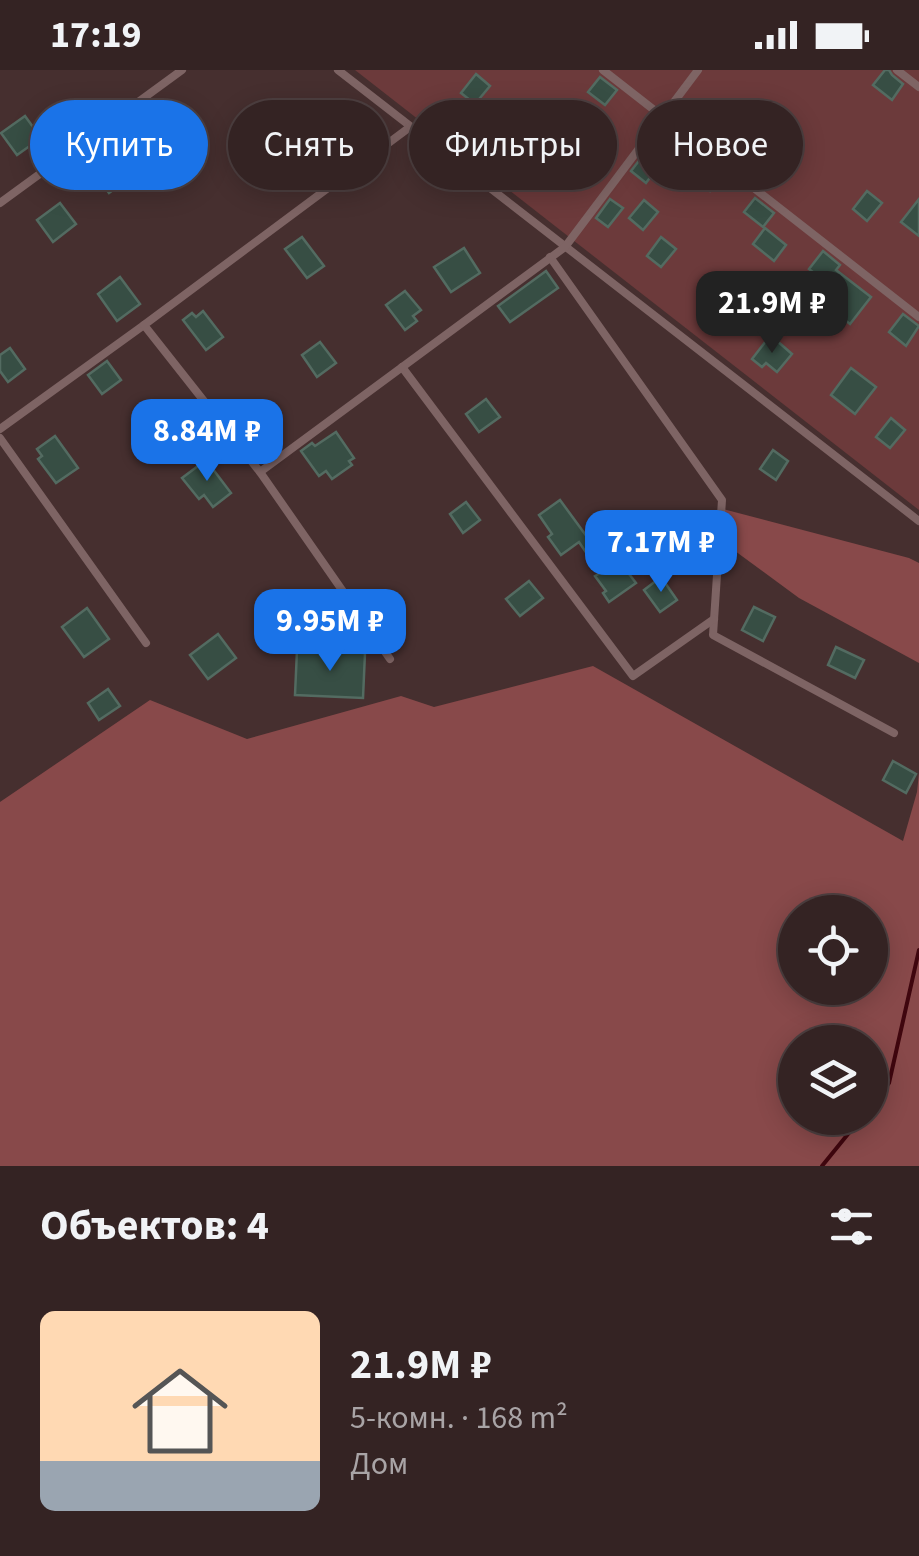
<!DOCTYPE html>
<html lang="ru">
<head>
<meta charset="utf-8">
<style>
	body { margin:0; font-family:"Source Sans 3",sans-serif; background:#3f2f30; color:#f1f3f6; height:100vh; display:flex; flex-direction:column; font-size:38px; white-space:nowrap }
	* { box-sizing:border-box; margin:0 }
	p { font-size:32px; color:#a9a4a6 }
	.icon { flex:none; width:55px; height:55px; fill:none; stroke:currentColor; stroke-width:2; stroke-linecap:round; stroke-linejoin:round }
	.map { position:relative; height:1096px; overflow:hidden }
	.side { display:flex; flex-direction:column; background:#342323; flex:1 }
	.side>* { flex:none }
	.top-card { position:absolute; left:30px; top:30px; width:860px; height:90px; display:flex; gap:20px }
	.fabs { position:absolute; left:778px; top:825px; display:grid; gap:20px }
	.fabs a { display:grid; place-items:center; width:110px; height:110px; border-radius:50%; background:#342323; box-shadow:0 5px 25px #0003,0 0 0 2px #4e4041; font-size:50px }
	.price { position:absolute; translate:-50% -85px; padding:0 22px; border-radius:20px; background:#1a73e8; color:#fff; font-size:32px; line-height:65px; filter:drop-shadow(0 2px 5px #0008) }
	.price::after { content:''; position:absolute; left:50%; top:60px; width:30px; height:22px; margin-left:-15px; background:inherit; clip-path:polygon(0 0,100% 0,50% 100%) }
	.price.active { background:#222; color:#fff }
	ul { padding:0; list-style:none }
	li { display:flex; align-items:center; gap:30px; height:250px; padding:0 40px }
	li+li { border-top:2px solid #4e4041 }
	li span { display:grid; place-items:center; flex:none; width:280px; height:200px; border-radius:15px; color:#555 }
	li>.icon { margin-inline-start:auto }
	span .icon { width:120px; height:120px; fill:#fffc; stroke-width:1 }
	li b { font-size:42px }
	h2 { display:flex; justify-content:space-between; align-items:center; height:120px; padding:0 40px; font-size:42px }
	.chip { padding:0 35px; border-radius:45px; background:#342323; box-shadow:0 5px 25px #0003,0 0 0 2px #4e4041; font-size:35px; line-height:90px }
	.chip.active { background:#1a73e8; color:#fff }
	.status { display:flex; justify-content:space-between; align-items:center; height:70px; padding:0 50px; background:#342323; direction:ltr }
	.status svg { height:28px; fill:currentColor }
	.map>svg:first-child { display:block }
	.green { fill:#6c3a3b }
	.forest { fill:#88494a; fill-rule:evenodd }
	.lines { fill:none; stroke-linecap:round; stroke-linejoin:round }
	.stream { stroke:#3f060e; stroke-width:4 }
	.building { fill:#374e44; stroke:#536b61; stroke-width:2.5 }
	.service { stroke:#7e6464; stroke-width:8 }
</style>
</head>
<body>
<div class="status"><b>17:19</b><svg viewBox="0 0 49 12"><path d="M0 12V9h3v3zM5 12V6h3v6zM10 12V3h3v9zM15 12V0h3v12zM26 1h20v11H26zM47 4h2v5h-2z"/></svg></div>
<div class="map">
<svg width="919" height="1096" viewBox="0 0 919 1096">
	<rect width="100%" height="100%" fill="#462f2f"/>
	<polygon class="green" points="355,0 919,0 919,440"/>
	<g class="forest">
		<polygon points="719,438 909,488 919,493 919,593 799,528 735,481"/>
		<path d="M 593,596 L 903,771 L 917,722 L 919,703 L 919,1096 L 0,1096 L 0,732 L 150,630 L 247,669 L 401,626 L 434,637 ZM 870,842 L 870,918 L 795,918 L 795,842 ZM 870,972 L 870,1048 L 795,1048 L 795,972 Z"/>
	</g>
	<g class="lines">
		<g class="stream">
			<polyline points="870,1037 889,1013 919,880"/>
			<polyline points="822,1096 861,1048"/>
		</g>
	</g>
	<g class="building">
		<polygon points="885,0 889,0 892,5 903,14 892,30 873,15"/>
		<polygon points="476,4 490,16 475,34 461,23"/>
		<polygon points="600,7 617,20 605,35 588,22"/>
		<polygon points="25,46 41,68 17,85 1,63"/>
		<polygon points="296,53 308,70 271,97 257,78"/>
		<polygon points="163,58 179,79 160,93 145,72"/>
		<polygon points="561,76 578,89 564,108 547,94"/>
		<polygon points="645,83 660,94 646,113 631,101"/>
		<polygon points="112,88 128,109 109,123 94,102"/>
		<polygon points="709,92 724,104 710,121 695,109"/>
		<polygon points="867,121 882,133 867,151 853,139"/>
		<polygon points="755,128 774,143 763,157 744,142"/>
		<polygon points="610,129 623,138 608,157 596,148"/>
		<polygon points="919,129 919,166 901,152"/>
		<polygon points="644,130 658,142 643,160 629,148"/>
		<polygon points="60,133 76,154 53,172 37,150"/>
		<polygon points="765,158 786,175 774,191 753,174"/>
		<polygon points="302,167 324,196 307,208 285,179"/>
		<polygon points="661,167 676,179 661,197 647,186"/>
		<polygon points="464,178 480,203 451,222 434,197"/>
		<polygon points="823,181 840,195 836,200 871,227 850,254 826,235 837,221 809,199"/>
		<polygon points="546,201 558,218 510,252 498,236"/>
		<polygon points="732,205 746,217 732,235 717,223"/>
		<polygon points="120,207 140,234 117,251 98,224"/>
		<polygon points="405,221 421,240 413,246 417,251 405,260 386,235"/>
		<polygon points="203,241 223,267 206,280 183,250 192,243 196,247"/>
		<polygon points="903,244 919,256 906,276 889,262"/>
		<polygon points="776,270 792,284 777,302 766,293 762,297 752,289 766,271 771,275"/>
		<polygon points="320,272 336,293 317,307 302,285"/>
		<polygon points="10,278 25,299 8,312 0,301 0,285"/>
		<polygon points="107,291 121,310 102,324 88,305"/>
		<polygon points="851,298 876,317 855,344 831,325"/>
		<polygon points="486,329 500,347 479,362 466,344"/>
		<polygon points="161,336 173,352 154,366 142,350"/>
		<polygon points="891,348 905,360 890,378 876,367"/>
		<polygon points="336,362 354,388 349,391 352,395 332,409 326,401 319,406 301,381 312,373 315,376"/>
		<polygon points="55,366 78,398 56,413 38,389 42,386 37,379"/>
		<polygon points="773,380 788,391 776,410 760,399"/>
		<polygon points="206,390 231,423 213,437 204,425 199,429 182,408"/>
		<polygon points="560,430 593,475 602,469 636,513 609,532 603,523 606,521 595,506 600,503 579,472 561,485 548,467 552,464 539,445"/>
		<polygon points="466,432 480,450 463,463 450,444"/>
		<polygon points="661,507 677,530 660,542 644,520"/>
		<polygon points="529,511 543,528 520,546 506,529"/>
		<polygon points="754,537 775,547 763,571 742,560"/>
		<polygon points="87,538 109,569 84,587 62,557"/>
		<polygon points="218,564 236,588 208,609 190,585"/>
		<polygon points="836,577 864,590 855,608 828,595"/>
		<polygon points="297,580 365,583 363,628 295,625"/>
		<polygon points="108,619 120,636 99,650 88,633"/>
		<polygon points="893,691 916,704 906,723 883,710"/>
	</g>
	<g class="lines">
		<g class="service">
			<polyline points="338,0 919,451"/>
			<polyline points="603,0 919,247"/>
			<polyline points="897,0 919,17"/>
			<polyline points="0,133 182,0"/>
			<polyline points="550,187 722,430 713,565 894,663"/>
			<polyline points="402,297 633,606 714,549"/>
			<polyline points="0,359 144,255"/>
			<polyline points="0,368 146,573"/>
			<polyline points="260,402 565,177 698,0"/>
			<polyline points="390,589 260,402 144,255 410,57"/>
		</g>
	</g>
</svg>
<div class="fabs">
<a><svg class="icon" aria-label="locate" viewBox="0 0 24 24"><circle cx="12" cy="12" r="6"/><path d="M12 2v4M12 18v4M2 12h4M18 12h4"/></svg></a>
<a><svg class="icon" aria-label="layers" viewBox="0 0 24 24"><path d="M12 4l9 5-9 5-9-5zM3 14l9 5 9-5"/></svg></a>
</div>
<b class="price active" style="left:772px;top:286px">21.9M ₽</b>
<b class="price" style="left:207px;top:414px">8.84M ₽</b>
<b class="price" style="left:661px;top:525px">7.17M ₽</b>
<b class="price" style="left:330px;top:604px">9.95M ₽</b>
<div class="top-card">
<a class="chip active">Купить</a>
<a class="chip">Снять</a>
<a class="chip">Фильтры</a>
<a class="chip">Новое</a>
</div>
</div>
<section class="side">
<h2>Объектов: 4<svg class="icon" aria-label="filters" viewBox="0 0 24 24"><path d="M4 7h16M4 17h16"/><circle cx="9" cy="7" r="2"/><circle cx="15" cy="17" r="2"/></svg></h2>
<ul>
<li><span style="background:linear-gradient(#ffd9b3 75%,#9aa5b1 0)"><svg class="icon" aria-label="home" viewBox="0 0 24 24"><path d="M3 11l9-7 9 7M6 9v11h12V9"/></svg></span><div><b>21.9M ₽</b><p>5-комн. · 168 m²</p><p>Дом</p></div></li>
</ul>
</section>
</body>
</html>
